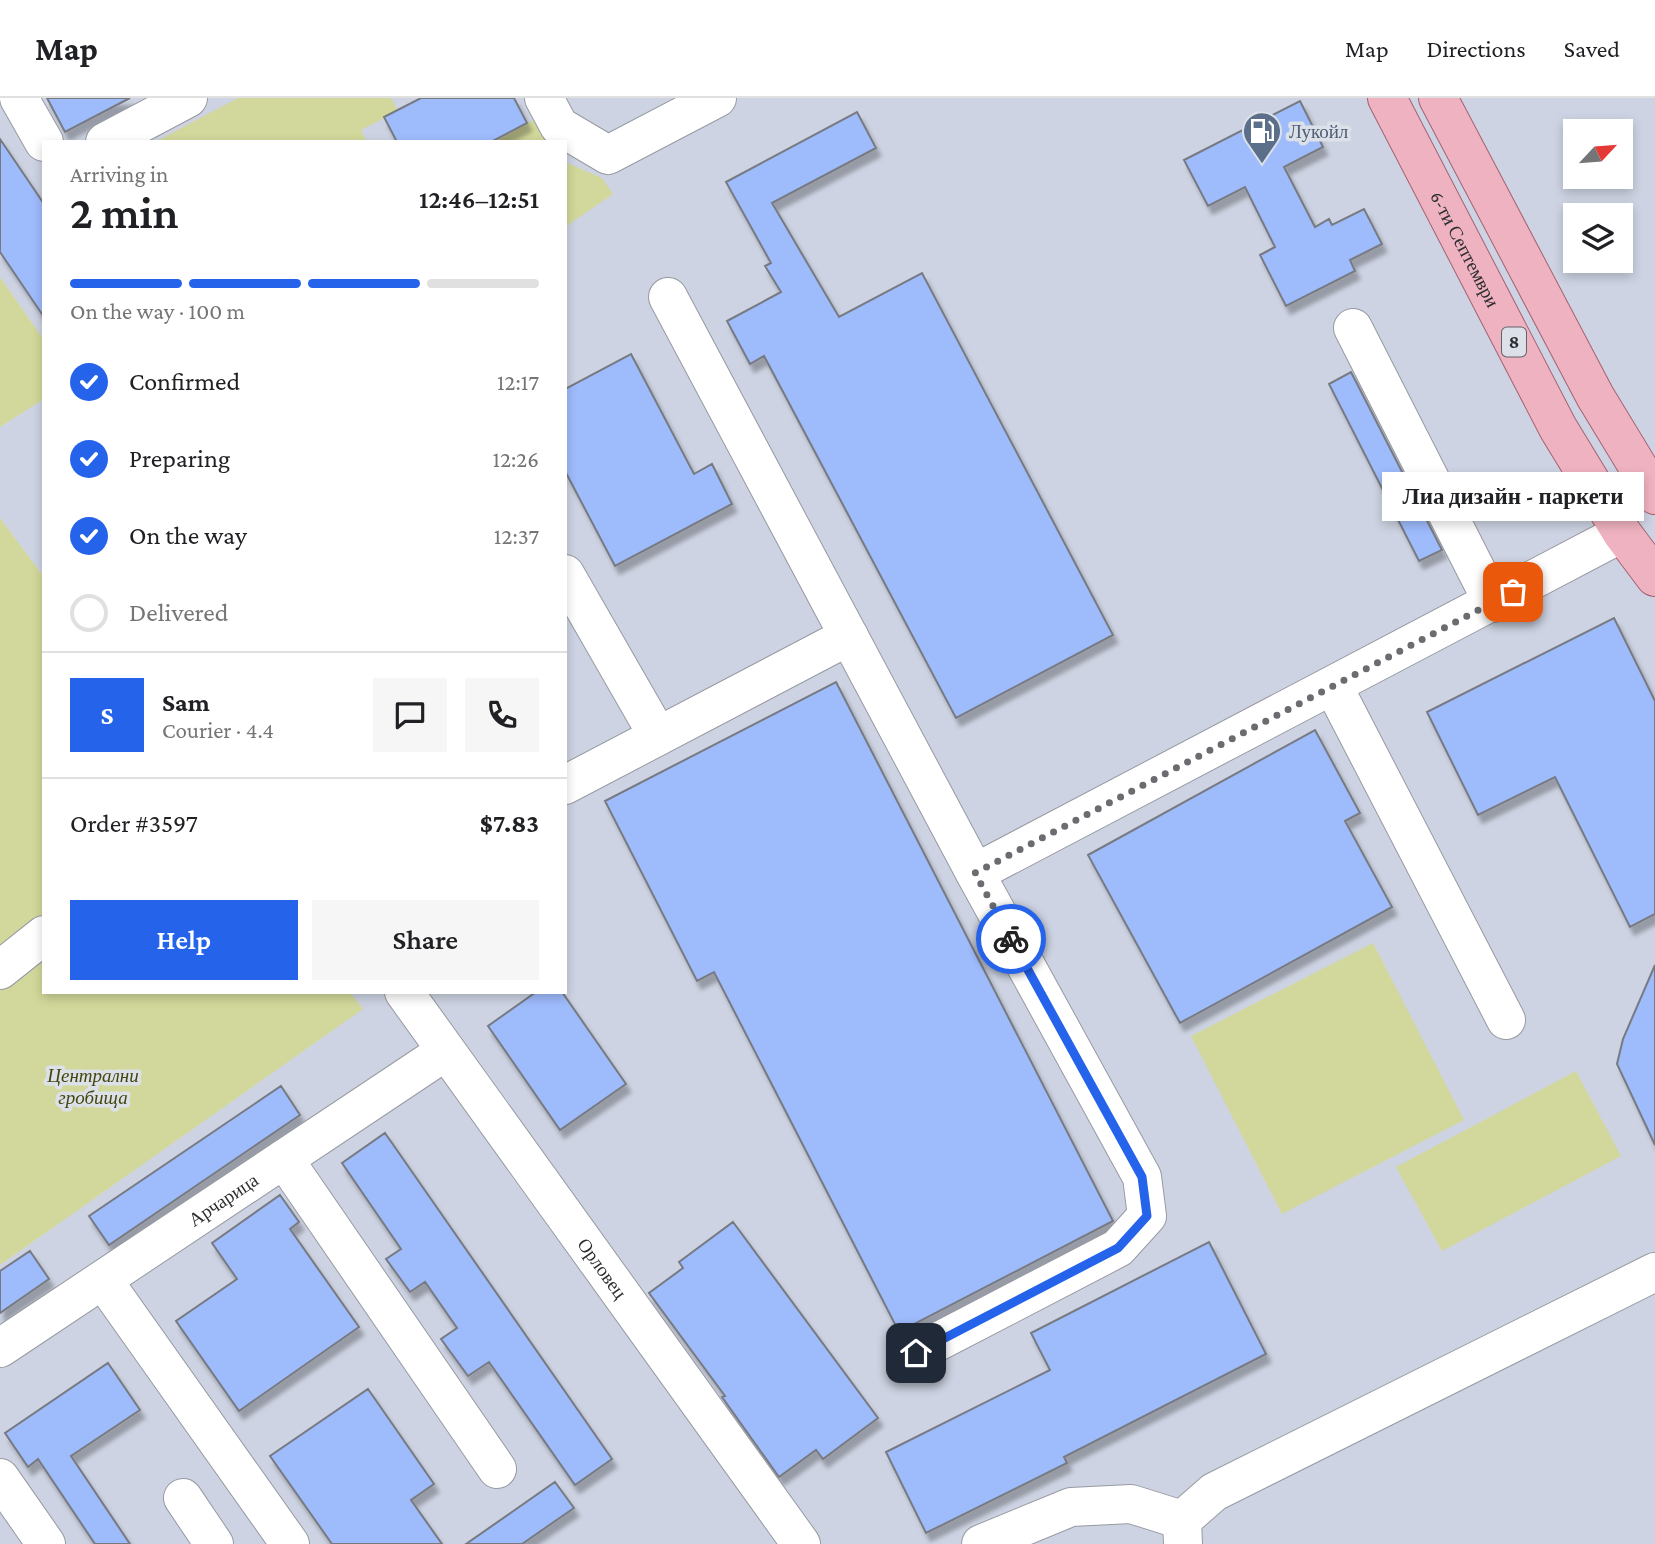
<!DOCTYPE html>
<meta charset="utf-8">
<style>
body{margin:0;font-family:"Crimson Pro",serif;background:#f6f6f6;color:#202124;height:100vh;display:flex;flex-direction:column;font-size:26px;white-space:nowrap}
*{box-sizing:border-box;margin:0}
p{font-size:23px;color:#757577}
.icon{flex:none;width:38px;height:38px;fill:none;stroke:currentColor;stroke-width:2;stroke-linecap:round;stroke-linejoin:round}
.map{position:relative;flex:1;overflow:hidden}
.sheet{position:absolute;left:42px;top:42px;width:525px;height:854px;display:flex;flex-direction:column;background:#fff;border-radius:0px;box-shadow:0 4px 10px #0003}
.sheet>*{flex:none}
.needle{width:46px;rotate:64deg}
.tools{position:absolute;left:1563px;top:21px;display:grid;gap:14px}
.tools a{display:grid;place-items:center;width:70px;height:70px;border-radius:0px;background:#fff;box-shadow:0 4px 10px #0003;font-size:35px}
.pin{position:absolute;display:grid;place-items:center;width:60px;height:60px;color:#fff;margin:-30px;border-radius:14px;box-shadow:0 4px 10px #0006}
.courier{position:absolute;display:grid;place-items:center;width:70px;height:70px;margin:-35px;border:5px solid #2563eb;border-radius:50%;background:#fff;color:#222;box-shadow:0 2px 9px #0007}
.bubble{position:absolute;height:49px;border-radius:0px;background:#fff;box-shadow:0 4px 10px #0003;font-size:23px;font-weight:600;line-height:49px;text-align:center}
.summary em{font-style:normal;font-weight:600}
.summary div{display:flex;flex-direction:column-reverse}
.summary{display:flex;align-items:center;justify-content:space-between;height:119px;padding:0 28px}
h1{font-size:46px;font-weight:600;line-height:52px}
.bar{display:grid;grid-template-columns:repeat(4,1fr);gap:10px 7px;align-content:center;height:84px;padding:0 28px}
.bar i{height:9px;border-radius:5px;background:#e0e0e0}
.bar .on{background:#2563eb}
.bar p{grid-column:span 4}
.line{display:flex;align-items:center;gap:18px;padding:0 28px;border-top:2px solid #e0e0e0}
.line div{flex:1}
.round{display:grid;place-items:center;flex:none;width:74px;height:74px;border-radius:0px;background:#f6f6f6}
ol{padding:0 28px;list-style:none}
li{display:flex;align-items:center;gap:21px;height:77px}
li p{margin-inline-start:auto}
li .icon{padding:7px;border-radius:50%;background:#2563eb;color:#fff;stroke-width:4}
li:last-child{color:#757577}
li i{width:38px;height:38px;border:4px solid #e0e0e0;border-radius:50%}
.button{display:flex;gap:14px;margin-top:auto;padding:14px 28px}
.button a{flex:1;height:80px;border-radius:0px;background:#2563eb;color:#fff;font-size:28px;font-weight:600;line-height:80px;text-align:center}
.button a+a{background:#f6f6f6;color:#202124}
header{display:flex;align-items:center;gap:42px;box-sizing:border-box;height:98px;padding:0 35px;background:#fff;border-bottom:2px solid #e0e0e0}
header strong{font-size:33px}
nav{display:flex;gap:38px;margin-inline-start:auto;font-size:24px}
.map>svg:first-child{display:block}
.built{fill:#cdd3e2;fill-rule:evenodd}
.green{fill:#d2d89b}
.building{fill:#9ebbfc;stroke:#777a81;stroke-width:2;filter:url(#shadow)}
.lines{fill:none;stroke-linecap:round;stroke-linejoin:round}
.minor-casing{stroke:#979aa2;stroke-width:40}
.major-casing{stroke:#a46272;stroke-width:40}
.minor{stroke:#fff;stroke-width:38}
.major{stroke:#efb2c0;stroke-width:38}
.done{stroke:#6a6c70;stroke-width:7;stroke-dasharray:0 12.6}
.route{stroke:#2563eb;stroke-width:9}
.labels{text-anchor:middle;stroke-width:7;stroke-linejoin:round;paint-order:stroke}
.shield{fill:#dce0e8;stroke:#616367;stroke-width:2}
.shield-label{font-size:18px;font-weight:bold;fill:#2c2d30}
.service-label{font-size:19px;fill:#4e5e75;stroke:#dce0e8;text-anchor:start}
.street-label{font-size:19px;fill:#2c2d30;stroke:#dce0e8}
.park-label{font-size:19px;font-style:italic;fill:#43460c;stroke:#dce0e8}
</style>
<header>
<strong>Map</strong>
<nav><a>Map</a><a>Directions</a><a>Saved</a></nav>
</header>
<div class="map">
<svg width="1655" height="1446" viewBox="0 0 1655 1446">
<defs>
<filter id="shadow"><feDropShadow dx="4.5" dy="8" stdDeviation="2" flood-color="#0004"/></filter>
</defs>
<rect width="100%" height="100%" fill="#dce0e8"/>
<!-- built -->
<path class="built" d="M0,0H1655V1446H0V1167L362,911L350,894H565V44H44V242L0,179ZM1575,33H1620V79H1575ZM1575,117H1620V163H1575Z
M44,301V479L0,420V329Z"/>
<!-- green -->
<path class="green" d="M238,0H391L398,13L361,32L367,44H155Z
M537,20L549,44H492Z
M565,64L602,80L613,96L565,129Z
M0,179L44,242V301L0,329Z
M0,420L44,479V894H350L363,911L0,1167Z
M1373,845L1464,1022L1282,1116L1191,938Z
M1576,973L1621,1058L1442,1153L1396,1069Z"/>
<!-- building -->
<path class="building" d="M47,0H130L65,34Z
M421,0H514L527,25L491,44H397L384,19Z
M1300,3L1323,49L1284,69L1315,129L1329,121L1332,127L1364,111L1382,146L1350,162L1355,173L1286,208L1260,157L1275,149L1245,89L1208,108L1184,62Z
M857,14L876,50L772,105L839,219L922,175L1113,537L956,620L764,258L750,266L727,223L781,194L765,168L771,165L726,84Z
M0,41L44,106V219L0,154Z
M631,256L694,376L712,366L732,406L615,468L565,373V291Z
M1351,274L1442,452L1419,463L1329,286Z
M1614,520L1655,603V816L1630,829L1555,679L1478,717L1427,614Z
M836,584L1113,1123L899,1234L714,874L697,883L605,703Z
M1315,632L1360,715L1345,723L1392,809L1180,925L1088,757Z
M1655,867V1047L1617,966L1623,941Z
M536,894H562L626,986L560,1032L488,928Z
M281,988L300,1017L109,1147L89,1118Z
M385,1035L612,1361L575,1387L489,1264L468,1278L441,1241L457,1230L425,1184L410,1194L386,1161L401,1151L342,1065Z
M280,1097L299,1124L290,1131L359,1229L239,1313L176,1223L237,1181L212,1145Z
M733,1124L878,1320L823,1361L816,1352L779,1379L722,1299L725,1298L649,1195L683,1170L679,1164Z
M1209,1144L1266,1256L1064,1359L1067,1365L926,1435L886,1354L1050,1272L1031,1235Z
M30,1153L49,1181L0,1215V1173Z
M108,1265L140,1312L71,1358L130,1446H95L38,1361L28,1369L5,1335Z
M368,1291L434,1386L411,1402L442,1446H332L270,1358Z
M555,1384L574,1410L522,1446H466Z"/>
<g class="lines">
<defs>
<g id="minor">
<path d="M19,0L44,44"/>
<path d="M544,0L559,28L608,57L717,0"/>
<path d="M105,44L188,0"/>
<path d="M668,199L975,775L1142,1079L1147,1118L1118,1150L916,1255"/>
<path d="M1353,230L1493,505"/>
<path d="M565,476L658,638"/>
<path d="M1333,588L1506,922"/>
<path d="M565,687L849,538"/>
<path d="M975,775L1622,435"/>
<path d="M0,872L44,837"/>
<path id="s1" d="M404,894L801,1446"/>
<path d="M284,1061L497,1371"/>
<path d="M103,1182L290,1446"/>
<path id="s2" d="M0,1250L446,953"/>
<path d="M0,1380L46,1446"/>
<path d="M183,1400L214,1446"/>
<path d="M981,1446L1071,1409L1131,1406L1182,1422"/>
<path d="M1183,1446L1182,1422L1214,1394L1655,1174"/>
</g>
<g id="major">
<path id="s3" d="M1387,0L1558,330L1622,435L1655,479"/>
<path d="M1438,0L1595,298L1655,397"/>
</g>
</defs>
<!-- minor casing -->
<use href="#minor" class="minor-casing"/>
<!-- major casing -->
<use href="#major" class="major-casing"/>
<!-- minor -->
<use href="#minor" class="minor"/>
<!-- major -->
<use href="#major" class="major"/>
</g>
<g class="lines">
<!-- done -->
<path class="done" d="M1011,841L975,775L1513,494"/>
<!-- route -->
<path class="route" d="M916,1255L1118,1150L1147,1118L1142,1079L1011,841"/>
</g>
<!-- icons -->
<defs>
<symbol id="fuel-pin" viewBox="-11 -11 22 30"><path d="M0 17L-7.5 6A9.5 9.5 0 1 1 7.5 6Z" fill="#5c6f8a" stroke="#dce0e8"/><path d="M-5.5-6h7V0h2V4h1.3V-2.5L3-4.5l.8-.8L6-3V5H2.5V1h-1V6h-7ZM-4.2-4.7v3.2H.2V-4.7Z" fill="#fff"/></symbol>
</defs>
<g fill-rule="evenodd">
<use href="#fuel-pin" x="1240" y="11" width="44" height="60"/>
</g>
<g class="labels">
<!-- shield labels -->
<rect class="shield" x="1502" y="229.5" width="24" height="29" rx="5"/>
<g class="shield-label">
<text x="1514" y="250">8</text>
</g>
<!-- service labels -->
<g class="service-label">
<text x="1289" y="40">Лукойл</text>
</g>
<!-- street labels -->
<g class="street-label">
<text dy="7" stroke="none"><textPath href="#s3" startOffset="170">6-ти Септември</textPath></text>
<text dy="7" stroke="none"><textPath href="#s2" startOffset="268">Арчарица</textPath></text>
<text dy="7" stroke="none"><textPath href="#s1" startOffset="340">Орловец</textPath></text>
</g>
<!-- park labels -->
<g class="park-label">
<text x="93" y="984">Централни<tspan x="93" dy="22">гробища</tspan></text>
</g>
</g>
</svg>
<div class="tools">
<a><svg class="needle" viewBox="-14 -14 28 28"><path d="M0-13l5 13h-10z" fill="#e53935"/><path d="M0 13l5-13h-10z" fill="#757577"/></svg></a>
<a><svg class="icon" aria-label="layers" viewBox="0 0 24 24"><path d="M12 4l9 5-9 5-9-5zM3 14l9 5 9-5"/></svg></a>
</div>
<div class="pin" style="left:1513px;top:494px;background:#ea580c"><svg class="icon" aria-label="bag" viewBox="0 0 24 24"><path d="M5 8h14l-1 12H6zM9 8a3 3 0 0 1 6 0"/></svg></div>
<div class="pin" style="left:916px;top:1255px;background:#1f2937"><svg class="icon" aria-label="home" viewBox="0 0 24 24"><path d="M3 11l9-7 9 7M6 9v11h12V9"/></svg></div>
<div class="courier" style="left:1011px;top:841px"><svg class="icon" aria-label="bike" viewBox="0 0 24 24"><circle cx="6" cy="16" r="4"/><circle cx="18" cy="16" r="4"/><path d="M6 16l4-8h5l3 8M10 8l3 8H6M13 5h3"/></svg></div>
<div class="bubble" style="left:1382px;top:374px;width:262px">Лиа дизайн - паркети</div>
<section class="sheet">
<div class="summary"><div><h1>2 min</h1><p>Arriving in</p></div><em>12:46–12:51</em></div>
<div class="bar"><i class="on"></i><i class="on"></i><i class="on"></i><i></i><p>On the way · 100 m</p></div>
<ol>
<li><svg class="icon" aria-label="check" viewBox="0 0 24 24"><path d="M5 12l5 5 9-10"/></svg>Confirmed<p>12:17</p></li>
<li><svg class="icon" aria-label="check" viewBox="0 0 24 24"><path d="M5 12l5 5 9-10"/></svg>Preparing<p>12:26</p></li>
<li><svg class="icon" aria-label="check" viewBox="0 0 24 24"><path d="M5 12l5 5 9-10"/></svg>On the way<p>12:37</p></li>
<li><i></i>Delivered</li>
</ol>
<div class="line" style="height:126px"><b class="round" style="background:#2563eb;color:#fff">S</b><div><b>Sam</b><p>Courier · 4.4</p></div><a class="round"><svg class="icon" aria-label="chat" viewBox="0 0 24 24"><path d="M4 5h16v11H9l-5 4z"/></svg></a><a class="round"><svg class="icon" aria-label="phone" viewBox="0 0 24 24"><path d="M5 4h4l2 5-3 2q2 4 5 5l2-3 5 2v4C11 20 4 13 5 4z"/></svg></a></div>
<div class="line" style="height:91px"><div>Order #3597</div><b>$7.83</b></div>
<div class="button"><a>Help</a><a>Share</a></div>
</section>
</div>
